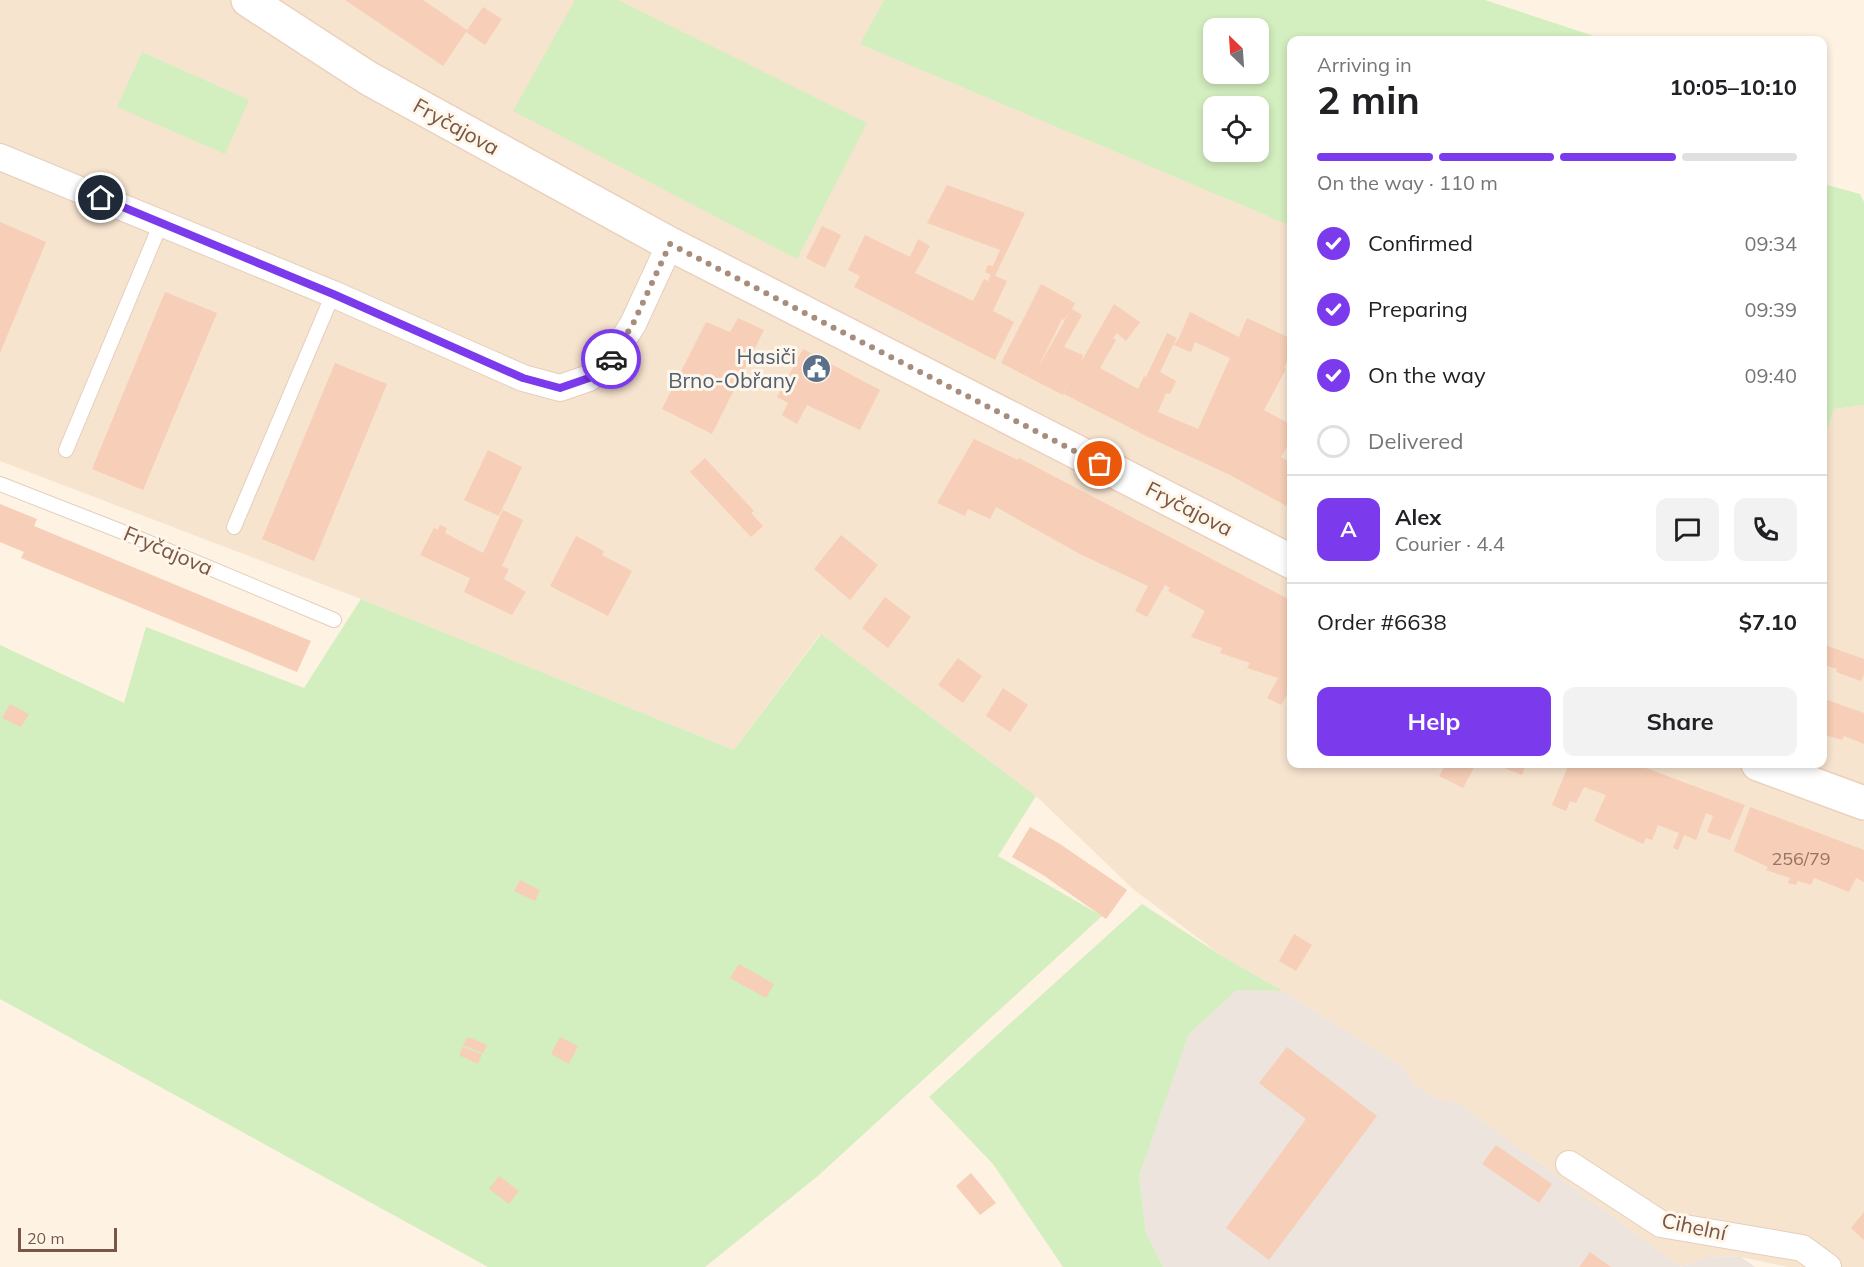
<!DOCTYPE html>
<meta charset="utf-8">
<style>
body{margin:0;font-family:Mulish,sans-serif;background:#f2f2f2;color:#202124;height:100vh;display:flex;flex-direction:column;font-size:22px;white-space:nowrap}
*{box-sizing:border-box;margin:0}
p{font-size:20px;color:#757577}
.icon{flex:none;width:33px;height:33px;fill:none;stroke:currentColor;stroke-width:2;stroke-linecap:round;stroke-linejoin:round}
.map{position:relative;flex:1;overflow:hidden}
.drawer{position:absolute;left:1287px;top:36px;width:540px;height:732px;display:flex;flex-direction:column;background:#fff;border-radius:12px;box-shadow:0 3px 9px #0003}
.drawer>*{flex:none}
.needle{width:39px;rotate:335deg}
.fabs{position:absolute;left:1203px;top:18px;display:grid;gap:12px}
.fabs a{display:grid;place-items:center;width:66px;height:66px;border-radius:12px;background:#fff;box-shadow:0 3px 9px #0003;font-size:30px}
.scale{position:absolute;left:18px;bottom:15px;width:99px;box-sizing:border-box;padding-left:6px;border:3px solid #795646;border-top:0;font-size:16px;line-height:21px;white-space:nowrap;color:#795646;-webkit-text-stroke:4px #fff6ea;paint-order:stroke}
.pin{position:absolute;display:grid;place-items:center;width:51px;height:51px;color:#fff;margin:-26px;border:3px solid #fff;border-radius:50%;box-shadow:0 2px 6px #0007}
.courier{position:absolute;display:grid;place-items:center;width:60px;height:60px;margin:-30px;border:4px solid #7c3aed;border-radius:50%;background:#fff;color:#222;box-shadow:0 2px 8px #0007}
.headline em{font-style:normal;font-weight:700}
.headline div{display:flex;flex-direction:column-reverse}
.headline{display:flex;align-items:center;justify-content:space-between;height:102px;padding:0 30px}
h1{font-size:39px;font-weight:700;line-height:45px}
.bar{display:grid;grid-template-columns:repeat(4,1fr);gap:9px 6px;align-content:center;height:72px;padding:0 30px}
.bar i{height:8px;border-radius:4px;background:#e0e0e0}
.bar .current{background:#7c3aed}
.bar p{grid-column:span 4}
.line{display:flex;align-items:center;gap:15px;padding:0 30px;border-top:2px solid #e0e0e0}
.line div{flex:1}
.round{display:grid;place-items:center;flex:none;width:63px;height:63px;border-radius:12px;background:#f2f2f2}
ol{padding:0 30px;list-style:none}
li{display:flex;align-items:center;gap:18px;height:66px}
li p{margin-inline-start:auto}
li .icon{padding:6px;border-radius:50%;background:#7c3aed;color:#fff;stroke-width:4}
li:last-child{color:#757577}
li i{width:33px;height:33px;border:3px solid #e0e0e0;border-radius:50%}
.action{display:flex;gap:12px;margin-top:auto;padding:12px 30px}
.action a{flex:1;height:69px;border-radius:12px;background:#7c3aed;color:#fff;font-size:24px;font-weight:700;line-height:69px;text-align:center}
.action a+a{background:#f2f2f2;color:#202124}
.map>svg:first-child{display:block}
.residential{fill:#f7e4cf}
.industrial{fill:#ede4dd}
.green{fill:#d3eebf;fill-rule:evenodd}
.building{fill:#f7ceb7;fill-rule:evenodd}
.lines{fill:none;stroke-linecap:round;stroke-linejoin:round}
.service-casing{stroke:#e4cebd;stroke-width:16}
.minor-casing{stroke:#e4cebd;stroke-width:28}
.secondary-casing{stroke:#ecd0bc;stroke-width:36}
.service{stroke:#fff;stroke-width:14}
.minor{stroke:#fff;stroke-width:26}
.secondary{stroke:#fff;stroke-width:33}
.done{stroke:#a88d7d;stroke-width:6;stroke-dasharray:0 10.8}
.route{stroke:#7c3aed;stroke-width:8}
.labels{text-anchor:middle;stroke-width:6;stroke-linejoin:round;paint-order:stroke}
.number-label{font-size:18px;fill:#987462}
.street-label{font-size:21px;fill:#795646;stroke:#fff6ea}
.service-label{font-size:21px;fill:#4e5e75;stroke:#fff6ea;text-anchor:end}
</style>
<div class="map">
<svg width="1864" height="1267" viewBox="0 0 1864 1267">
<rect width="100%" height="100%" fill="#fef2e2"/>
<!-- residential -->
<path class="residential" d="M0,0H884L861,44L1291,226L1292,764H1822L1823,442L1834,409L1864,405V1267H1788L1741,1257L1709,1256L1681,1267L1458,1103L1437,1099L1414,1085L1403,1067L1283,991L1222,956L1133,889L1036,796L820,634L734,750L361,599L0,461Z"/>
<!-- industrial -->
<path class="industrial" d="M1237,990L1283,991L1403,1067L1414,1085L1437,1099L1458,1103L1681,1267L1709,1256L1741,1257L1755,1267H1163L1146,1233L1139,1176L1189,1034Z"/>
<!-- green -->
<path class="green" d="M575,0H618L867,123L797,259L513,111Z
M884,0H1485L1606,40H1292L1291,226L860,44ZM1214,28H1258V74H1214ZM1214,106H1258V152H1214Z
M142,52L249,100L225,154L117,107Z
M1823,184L1860,194L1864,202V405L1834,409L1823,442Z
M361,599L734,750L821,634L1036,796L998,856L1102,916L819,1175L705,1267H488L0,999V645L124,703L146,627L304,688Z
M1142,904L1222,956L1283,991L1237,990L1189,1034L1139,1176L1146,1233L1163,1267H1063L993,1164L929,1097Z"/>
<!-- building -->
<path class="building" d="M345,0H423L467,30L483,7L502,19L485,45L466,32L443,66Z
M947,185L1025,213L995,276L1007,281L993,311L1014,322L995,360L854,287L860,276L848,270L865,235L910,257L918,239L930,246L915,273L973,301L984,279L988,281L991,275L985,272L988,265L993,266L1000,250L927,223Z
M0,222L46,242L0,353Z
M822,226L841,235L825,268L806,258Z
M1041,284L1075,303L1072,309L1082,315L1064,347L1083,355L1081,362L1114,304L1140,322L1126,341L1117,333L1113,338L1116,340L1100,368L1138,389L1144,376L1146,377L1167,333L1177,338L1173,345L1178,340L1190,312L1239,337L1247,318L1292,339V352L1284,368L1286,369L1264,410L1290,424L1292,438L1281,457L1292,463V509L1230,475L1148,437L1064,394L1076,370L1063,395L1001,363ZM1070,311L1037,370L1062,319L1064,320ZM1195,342L1230,358L1198,429L1158,412L1166,393L1170,394L1176,381L1160,372L1173,345L1191,352Z
M165,292L217,313L143,490L92,469Z
M738,318L764,330L712,434L662,409L706,322L730,332Z
M803,349L880,390L860,430L807,405L797,424L782,415L788,403L777,397Z
M335,363L387,384L314,561L262,539Z
M974,439L1018,460L1019,458L1292,601V686L1281,705L1267,698L1278,678L1247,668L1250,663L1220,653L1222,648L1191,637L1205,611L1168,591L1170,588L1165,585L1147,617L1135,611L1148,586L1080,554L996,507L990,519L968,509L965,516L937,503Z
M488,450L522,467L499,516L464,500Z
M705,458L754,511L751,513L763,526L751,537L690,472Z
M0,504L37,519L34,526L311,641L297,672L21,558L24,552L0,542Z
M503,510L523,520L502,566L509,569L504,579L526,592L512,615L464,592L470,578L420,555L434,528L438,530L440,525L447,528L445,533L483,553Z
M841,535L878,565L850,600L814,569Z
M576,536L604,551L602,555L632,571L608,616L550,586Z
M885,597L911,617L888,648L862,628Z
M1822,644L1864,659V675L1861,681L1836,672L1837,669L1822,664Z
M958,658L982,676L963,703L938,685Z
M1003,688L1028,705L1010,732L986,716Z
M1822,698L1864,713V744L1844,736L1842,740L1822,734Z
M10,704L29,714L21,727L2,718Z
M1446,764H1476L1463,788L1439,776Z
M1494,764H1526L1522,775Z
M1569,764H1635L1745,805L1730,840L1707,832L1713,816L1706,813L1696,840L1684,835L1678,850L1673,848L1679,833L1658,825L1652,840L1646,838L1643,844L1594,821L1606,795L1584,787L1576,803L1570,801L1566,811L1552,805Z
M1750,807L1864,850V882L1856,878L1849,892L1814,878L1811,885L1798,881L1796,885L1788,883L1790,878L1766,870L1768,867L1734,851Z
M1030,827L1060,844L1127,890L1106,919L1043,875L1012,857Z
M520,880L540,890L535,901L514,891Z
M1294,934L1312,945L1296,971L1279,961Z
M739,964L774,984L766,998L730,978Z
M468,1037L487,1045L483,1053L463,1045Z
M560,1037L578,1046L569,1064L551,1054Z
M463,1047L482,1054L478,1064L459,1055Z
M1287,1047L1377,1116L1269,1260L1226,1228L1306,1119L1259,1083Z
M1496,1145L1552,1184L1539,1203L1482,1164Z
M971,1173L996,1203L980,1215L956,1186Z
M499,1176L519,1191L509,1204L489,1189Z
M1864,1212V1240L1851,1228Z
M1590,1252L1611,1267H1579Z"/>
<g class="lines">
<defs>
<path id="service" d="M66,450L161,223
M0,484L128,534L334,620
M234,527L333,294"/>
<path id="minor" d="M0,157L333,294L523,378L560,388L589,378L612,357L633,324L670,244
M1569,1164L1661,1224L1802,1248L1828,1267"/>
<path id="secondary" d="M248,0L368,78L670,244L1292,562
M1758,764L1864,803"/>
</defs>
<!-- service casing -->
<use href="#service" class="service-casing"/>
<!-- minor casing -->
<use href="#minor" class="minor-casing"/>
<!-- secondary casing -->
<use href="#secondary" class="secondary-casing"/>
<!-- service -->
<use href="#service" class="service"/>
<!-- minor -->
<use href="#minor" class="minor"/>
<!-- secondary -->
<use href="#secondary" class="secondary"/>
</g>
<g class="lines">
<!-- done -->
<path class="done" d="M611,359L633,324L670,244L1100,464"/>
<!-- route -->
<path class="route" d="M101,198L333,294L523,378L560,388L589,378L611,359"/>
</g>
<!-- icons -->
<defs>
<symbol id="civic-disc" viewBox="-11 -11 22 22"><circle r="9.5" fill="#5c6f8a" stroke="#fff6ea"/><path d="M-.6-6.5H3V-4.5H.6V-3L4-1V1h2V6H-6V1h2V-1L-.6-3ZM-1.2 2.5V6h2.4V2.5Z" fill="#fff"/></symbol>
</defs>
<g fill-rule="evenodd">
<use href="#civic-disc" x="800" y="352" width="33" height="33"/>
</g>
<g class="labels">
<!-- number labels -->
<g class="number-label">
<text x="1801" y="865">256/79</text>
</g>
<!-- street labels -->
<g class="street-label">
<text transform="translate(456 127) rotate(29)" y="7">Fryčajova</text>
<text transform="translate(1189 509) rotate(27)" y="7">Fryčajova</text>
<text transform="translate(168 551) rotate(23)" y="7">Fryčajova</text>
<text transform="translate(1694 1227) rotate(12)" y="7">Cihelní</text>
</g>
<!-- service labels -->
<g class="service-label">
<text x="796" y="364">Hasiči<tspan x="796" dy="24">Brno-Obřany</tspan></text>
</g>
</g>
</svg>
<div class="fabs">
<a><svg class="needle" viewBox="-14 -14 28 28"><path d="M0-13l5 13h-10z" fill="#e53935"/><path d="M0 13l5-13h-10z" fill="#757577"/></svg></a>
<a><svg class="icon" aria-label="locate" viewBox="0 0 24 24"><circle cx="12" cy="12" r="6"/><path d="M12 2v4M12 18v4M2 12h4M18 12h4"/></svg></a>
</div>
<div class="scale">20 m</div>
<div class="pin" style="left:1100px;top:464px;background:#ea580c"><svg class="icon" aria-label="bag" viewBox="0 0 24 24"><path d="M5 8h14l-1 12H6zM9 8a3 3 0 0 1 6 0"/></svg></div>
<div class="pin" style="left:101px;top:198px;background:#1f2937"><svg class="icon" aria-label="home" viewBox="0 0 24 24"><path d="M3 11l9-7 9 7M6 9v11h12V9"/></svg></div>
<div class="courier" style="left:611px;top:359px"><svg class="icon" aria-label="car" viewBox="0 0 24 24"><path d="M5 17H2v-5l4-1 3-4h7l3 4 3 1v5h-3M9 17h6M6 11h13"/><circle cx="7" cy="17" r="2"/><circle cx="17" cy="17" r="2"/></svg></div>
<section class="drawer">
<div class="headline"><div><h1>2 min</h1><p>Arriving in</p></div><em>10:05–10:10</em></div>
<div class="bar"><i class="current"></i><i class="current"></i><i class="current"></i><i></i><p>On the way · 110 m</p></div>
<ol>
<li><svg class="icon" aria-label="check" viewBox="0 0 24 24"><path d="M5 12l5 5 9-10"/></svg>Confirmed<p>09:34</p></li>
<li><svg class="icon" aria-label="check" viewBox="0 0 24 24"><path d="M5 12l5 5 9-10"/></svg>Preparing<p>09:39</p></li>
<li><svg class="icon" aria-label="check" viewBox="0 0 24 24"><path d="M5 12l5 5 9-10"/></svg>On the way<p>09:40</p></li>
<li><i></i>Delivered</li>
</ol>
<div class="line" style="height:108px"><b class="round" style="background:#7c3aed;color:#fff">A</b><div><b>Alex</b><p>Courier · 4.4</p></div><a class="round"><svg class="icon" aria-label="chat" viewBox="0 0 24 24"><path d="M4 5h16v11H9l-5 4z"/></svg></a><a class="round"><svg class="icon" aria-label="phone" viewBox="0 0 24 24"><path d="M5 4h4l2 5-3 2q2 4 5 5l2-3 5 2v4C11 20 4 13 5 4z"/></svg></a></div>
<div class="line" style="height:78px"><div>Order #6638</div><b>$7.10</b></div>
<div class="action"><a>Help</a><a>Share</a></div>
</section>
</div>
